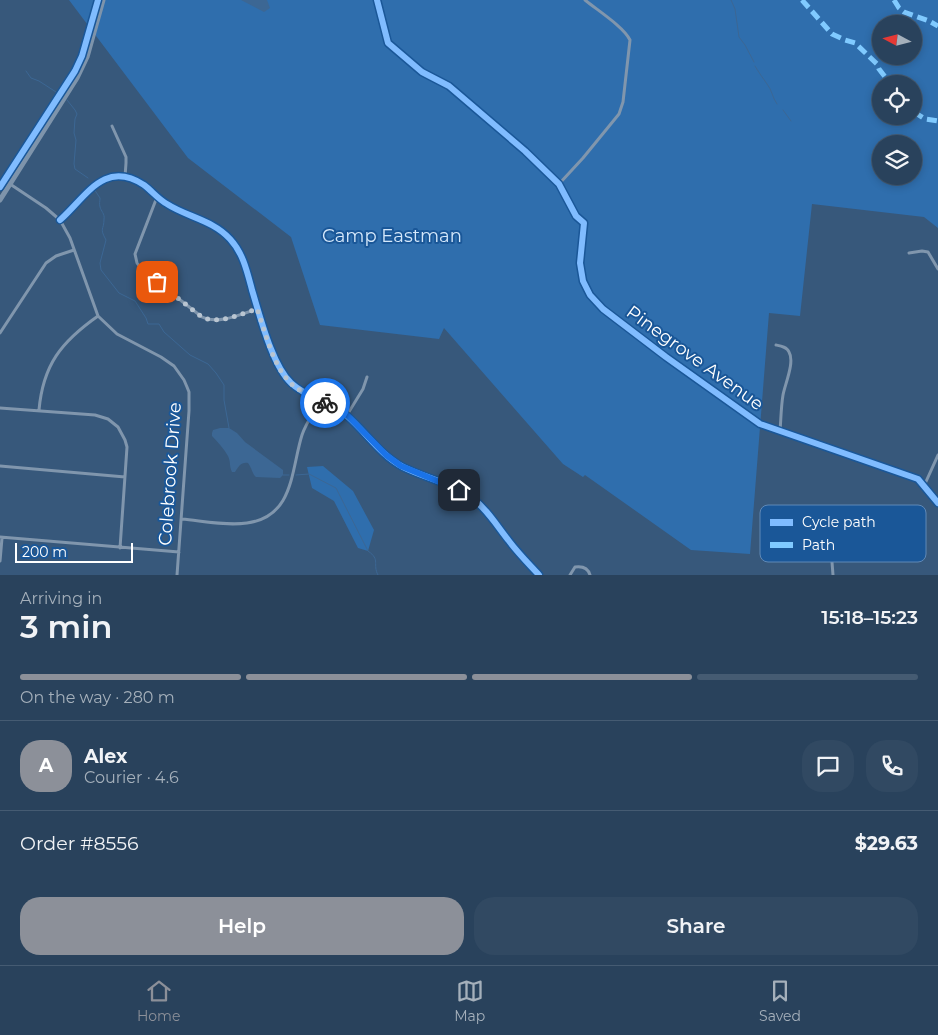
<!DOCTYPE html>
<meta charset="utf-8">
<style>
body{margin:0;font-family:Montserrat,sans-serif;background:#314962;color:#f1f3f6;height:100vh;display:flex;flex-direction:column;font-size:19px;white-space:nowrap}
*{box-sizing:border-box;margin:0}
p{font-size:16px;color:#a5b0bb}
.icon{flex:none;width:28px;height:28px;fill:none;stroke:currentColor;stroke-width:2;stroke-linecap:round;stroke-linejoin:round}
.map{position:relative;height:575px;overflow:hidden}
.drawer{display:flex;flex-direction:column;background:#29425c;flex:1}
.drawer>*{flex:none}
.needle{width:32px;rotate:277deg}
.buttons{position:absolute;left:872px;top:15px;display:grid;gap:10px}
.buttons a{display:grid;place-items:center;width:50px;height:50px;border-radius:50%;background:#29425c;box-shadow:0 2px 8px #0003,0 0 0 1px #455b72;font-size:25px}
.scale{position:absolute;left:15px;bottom:12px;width:118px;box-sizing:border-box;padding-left:5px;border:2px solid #fff;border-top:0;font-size:14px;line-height:18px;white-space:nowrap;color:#fff;-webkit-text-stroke:4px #1a5798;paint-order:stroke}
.pin{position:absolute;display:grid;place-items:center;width:42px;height:42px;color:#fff;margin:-21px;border-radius:10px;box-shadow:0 2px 8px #0006}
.courier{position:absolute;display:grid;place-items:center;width:50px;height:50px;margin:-25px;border:4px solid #1a73e8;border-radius:50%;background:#fff;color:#222;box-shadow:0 1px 6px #0007}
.summary em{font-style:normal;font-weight:600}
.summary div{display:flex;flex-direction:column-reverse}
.summary{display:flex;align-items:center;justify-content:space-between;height:85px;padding:0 20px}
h1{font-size:32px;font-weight:600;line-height:38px}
.bar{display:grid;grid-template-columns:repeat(4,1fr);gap:8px 5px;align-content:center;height:60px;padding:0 20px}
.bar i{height:6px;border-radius:4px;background:#455b72}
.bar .selected{background:#8c9099}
.bar p{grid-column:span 4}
.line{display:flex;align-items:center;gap:12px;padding:0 20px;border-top:1px solid #455b72}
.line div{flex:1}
.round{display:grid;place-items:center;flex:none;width:52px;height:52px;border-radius:20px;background:#314962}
.primary-button{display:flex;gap:10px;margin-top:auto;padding:10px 20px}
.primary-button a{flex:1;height:58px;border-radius:20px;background:#8c9099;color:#fff;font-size:20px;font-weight:600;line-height:58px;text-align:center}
.primary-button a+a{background:#314962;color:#f1f3f6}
.tab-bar{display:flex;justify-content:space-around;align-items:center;height:70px;border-top:1px solid #455b72;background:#29425c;font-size:14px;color:#a5b0bb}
.tab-bar a{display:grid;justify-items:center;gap:2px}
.tab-bar .selected{color:#8c9099}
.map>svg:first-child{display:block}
.green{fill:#2f6ead;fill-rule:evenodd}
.water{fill:#3c6794}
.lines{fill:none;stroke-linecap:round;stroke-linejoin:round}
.stream{stroke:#3c6794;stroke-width:1}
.minor{stroke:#8096ad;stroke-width:3}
.primary{stroke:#7e94ab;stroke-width:5}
.quiet{stroke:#80caff;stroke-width:5;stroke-dasharray:10 5;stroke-linecap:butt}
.cycleway-casing{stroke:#1a5798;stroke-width:9}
.cycleway{stroke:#80bcff;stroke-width:6}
.done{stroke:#b9c5d1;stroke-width:5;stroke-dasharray:0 9}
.route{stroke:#1a73e8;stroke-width:6}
.labels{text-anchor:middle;stroke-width:4;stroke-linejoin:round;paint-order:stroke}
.park-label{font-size:18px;fill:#d5e8fb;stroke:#1a5798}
.street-label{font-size:18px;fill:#fff;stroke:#1a5798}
.key{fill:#1a5798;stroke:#5f89b7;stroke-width:1}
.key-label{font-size:14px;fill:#fff}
</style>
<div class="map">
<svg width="938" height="575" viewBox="0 0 938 575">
<rect width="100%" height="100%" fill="#37587b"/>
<!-- green -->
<path class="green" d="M69,0H938V228L924,217L812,204L800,316L769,313L750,554L691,550L585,475L583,477L563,464L444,328L439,339L320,325L291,237L188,158ZM881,24H914V56H881ZM881,84H914V116H881ZM881,144H914V176H881Z
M323,466L353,491L374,530L368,551L358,548L334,501L312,488L307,467Z"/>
<!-- water -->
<path class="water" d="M241,0H267L270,8L264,12Z
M220,428H229L237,433L245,442L283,470V475L280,478L256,477C252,474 252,468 248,463C241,462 239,466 235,472H232C229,466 231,462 228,456C224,449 218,442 212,436V433L213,430Z"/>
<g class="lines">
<!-- stream -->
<path class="stream" d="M731,0L735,9L739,37L745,45L754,62
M755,66C759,73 763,78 767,84C772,90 772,97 777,104
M26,71L31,78L39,81L56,92
M67,100L75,110L77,114L75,119L74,133L76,140L74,164L75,169L88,178
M783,110L791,121
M94,189L100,198C100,201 99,204 100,207C101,211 105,214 104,219C104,231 99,227 106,240L100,263L101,270L119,293L135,301L146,318L148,324H159L164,332L190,355L208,364L216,373L224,385V400L229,428
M283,475H289
M296,475L309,474L336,488L368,551C381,560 372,564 378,575"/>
<!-- minor -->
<path class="minor" d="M377,0L388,43L422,72L449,86L525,151L559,184L576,216L584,223L580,263L583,281L590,295L603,309L666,357L760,424L918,479L938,503
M112,126L126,157V163L125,177
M10,184L46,208L60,220L70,238L98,316L117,334L161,357L174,366L184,380L187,387L189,392V411L177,575
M559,184L583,158L619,114L623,102L630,40C624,27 597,10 585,0
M157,197L135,254L137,263L142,270L202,317C218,325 241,314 257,309
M60,220C86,197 104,159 144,185C152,191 158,199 167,204C187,217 213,220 230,239C243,253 247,271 252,290C260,316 272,365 291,383C307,398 330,402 347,416C366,432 380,455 403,467C425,478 452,483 472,498C487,509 497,526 509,541C518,553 529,564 539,575
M909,253L922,251L928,252L938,269
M0,333L46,263L56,256L74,250
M776,345C781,346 787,347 789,352C795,362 785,384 783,395C781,407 781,419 780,431
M0,408L95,415L108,419L118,427L125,440L127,447L120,548
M39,410C43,365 61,342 98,316
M347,415L363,389L367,377
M0,466L125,477
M924,486L938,455
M182,519C203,521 226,526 247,523C294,517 291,470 302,435C306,423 314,412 320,401
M0,537L179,552
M831,549L833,575
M0,561L2,538
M570,575L575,567C582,566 588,568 590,575"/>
<!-- primary -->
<path class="primary" d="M0,200L77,78L87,57L103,0"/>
<!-- quiet -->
<path class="quiet" d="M802,0L832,34L845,40L855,43L877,64L879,69L886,78L888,84
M894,0L899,8L904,12L929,21L938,26
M914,112L925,119L938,121"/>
<defs>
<path id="cycleway" d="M377,0L388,43L422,72L449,86L525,151L559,184L576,216L584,223L580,263L583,281L590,295L603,309L666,357L760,424L918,479L938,503
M0,187L75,71L82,56L98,0
M60,220C86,197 104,159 144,185C152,191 158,199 167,204C187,217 213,220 230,239C243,253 247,271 252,290C260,316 272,365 291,383C307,398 330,402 347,416C366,432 380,455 403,467C425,478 452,483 472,498C487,509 497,526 509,541C518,553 529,564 539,575"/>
</defs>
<!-- cycleway casing -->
<use href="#cycleway" class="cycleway-casing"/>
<!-- cycleway -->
<use href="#cycleway" class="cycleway"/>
</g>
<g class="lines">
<!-- done -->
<path class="done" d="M157,282L202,317C218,325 241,314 257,309C266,333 273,369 294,386C303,393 315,398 325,403"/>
<!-- route -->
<path class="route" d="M325,403L347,415L386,455L401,466L459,490"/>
</g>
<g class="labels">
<!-- park labels -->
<g class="park-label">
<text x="392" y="242">Camp Eastman</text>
</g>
<!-- street labels -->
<g class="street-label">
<text transform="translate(695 358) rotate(36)" y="6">Pinegrove Avenue</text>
<text transform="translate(170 474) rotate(-86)" y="6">Colebrook Drive</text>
</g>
</g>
<!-- legend -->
<rect x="760" y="505" width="166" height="57" rx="8" class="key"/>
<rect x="770" y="519" width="23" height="7" fill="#80bcff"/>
<rect x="770" y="542" width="23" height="6" fill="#80caff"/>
<g class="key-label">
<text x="802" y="527">Cycle path</text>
<text x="802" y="550">Path</text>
</g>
</svg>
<div class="buttons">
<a><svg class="needle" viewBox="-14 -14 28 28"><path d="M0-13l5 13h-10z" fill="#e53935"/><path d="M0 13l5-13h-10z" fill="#a5b0bb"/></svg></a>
<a><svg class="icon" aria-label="locate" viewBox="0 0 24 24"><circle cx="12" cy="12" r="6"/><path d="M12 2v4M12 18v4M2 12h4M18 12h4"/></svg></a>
<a><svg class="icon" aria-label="layers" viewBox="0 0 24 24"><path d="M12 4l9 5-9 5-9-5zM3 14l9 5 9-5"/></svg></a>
</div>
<div class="scale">200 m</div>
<div class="pin" style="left:157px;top:282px;background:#ea580c"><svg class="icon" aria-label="bag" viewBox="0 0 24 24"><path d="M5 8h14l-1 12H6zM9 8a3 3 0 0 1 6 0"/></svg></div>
<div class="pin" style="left:459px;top:490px;background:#1f2937"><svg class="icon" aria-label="home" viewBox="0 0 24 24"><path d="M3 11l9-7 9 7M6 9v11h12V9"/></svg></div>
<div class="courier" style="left:325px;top:403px"><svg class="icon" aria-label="bike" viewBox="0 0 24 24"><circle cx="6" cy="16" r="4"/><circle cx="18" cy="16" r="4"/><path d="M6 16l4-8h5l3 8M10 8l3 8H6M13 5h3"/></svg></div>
</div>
<section class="drawer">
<div class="summary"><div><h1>3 min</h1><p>Arriving in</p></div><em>15:18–15:23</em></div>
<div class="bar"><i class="selected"></i><i class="selected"></i><i class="selected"></i><i></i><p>On the way · 280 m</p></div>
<div class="line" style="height:90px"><b class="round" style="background:#8c9099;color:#fff">A</b><div><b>Alex</b><p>Courier · 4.6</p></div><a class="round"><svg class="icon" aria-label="chat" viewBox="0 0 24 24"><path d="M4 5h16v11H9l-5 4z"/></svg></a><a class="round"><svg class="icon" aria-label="phone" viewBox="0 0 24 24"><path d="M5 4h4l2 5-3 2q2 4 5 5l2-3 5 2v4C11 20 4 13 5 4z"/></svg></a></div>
<div class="line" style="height:65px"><div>Order #8556</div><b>$29.63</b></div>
<div class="primary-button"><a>Help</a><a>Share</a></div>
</section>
<nav class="tab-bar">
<a class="selected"><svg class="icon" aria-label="home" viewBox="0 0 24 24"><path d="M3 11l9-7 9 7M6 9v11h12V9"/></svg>Home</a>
<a><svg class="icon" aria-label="map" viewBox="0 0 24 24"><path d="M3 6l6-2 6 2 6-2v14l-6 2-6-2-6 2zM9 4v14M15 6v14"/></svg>Map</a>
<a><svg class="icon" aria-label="saved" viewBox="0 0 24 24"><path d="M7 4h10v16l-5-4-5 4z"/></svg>Saved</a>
</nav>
